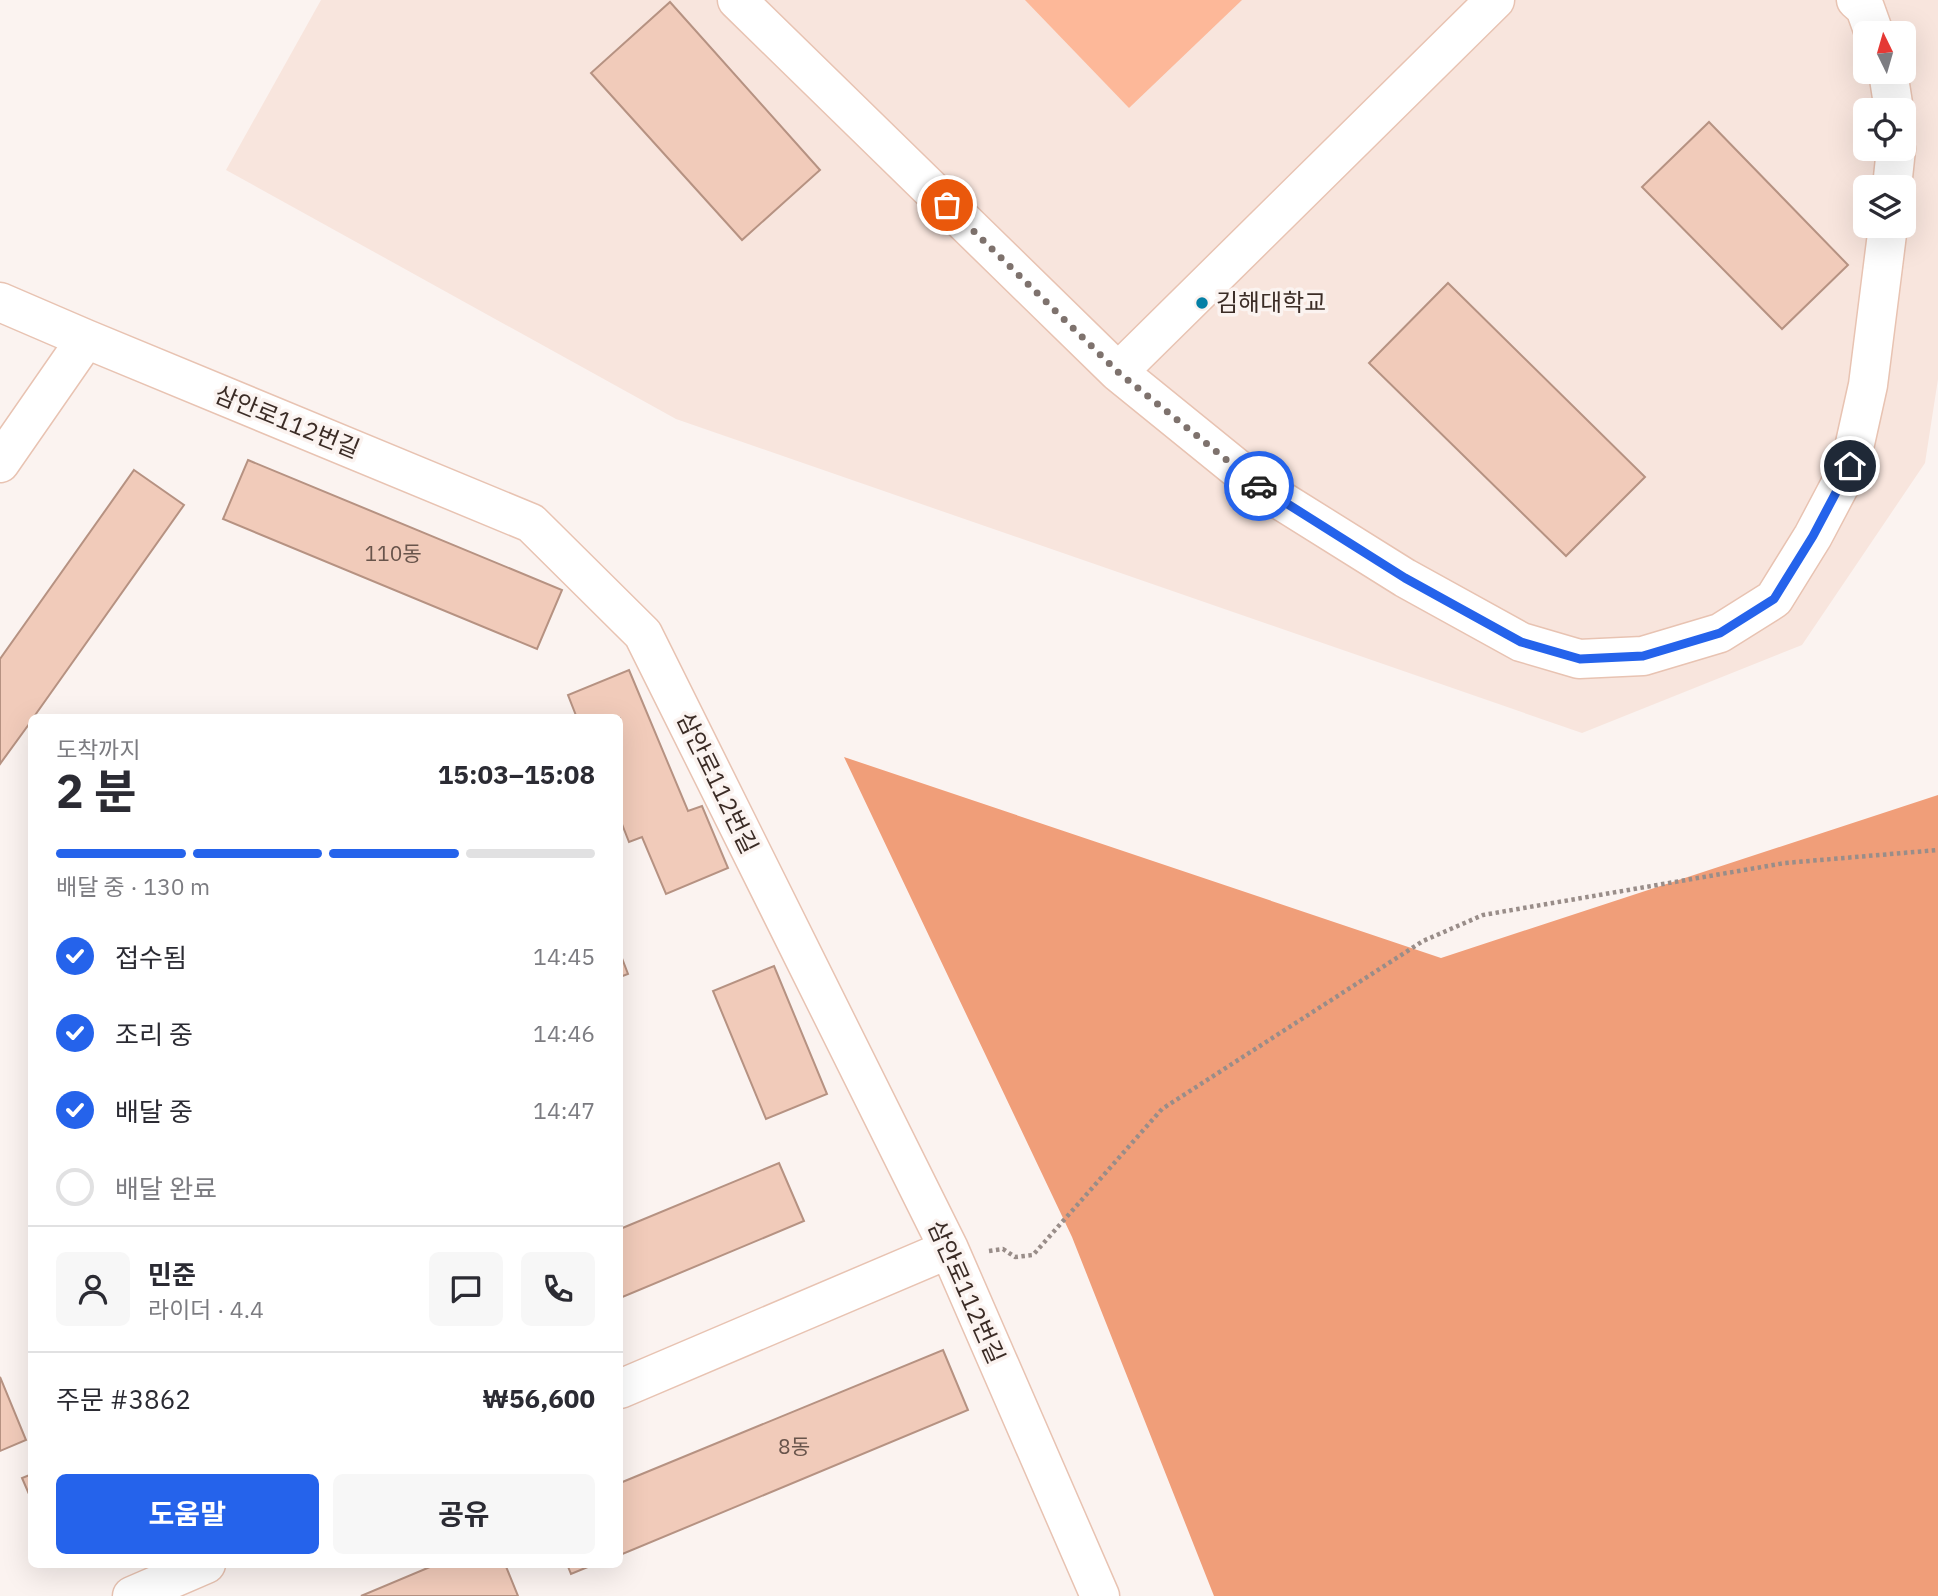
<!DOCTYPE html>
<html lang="ko">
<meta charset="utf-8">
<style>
body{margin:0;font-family:"IBM Plex Sans","Noto Sans KR",sans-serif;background:#f7f7f7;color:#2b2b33;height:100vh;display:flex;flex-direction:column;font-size:26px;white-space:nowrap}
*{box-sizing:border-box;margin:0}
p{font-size:23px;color:#7c7c81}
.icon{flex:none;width:38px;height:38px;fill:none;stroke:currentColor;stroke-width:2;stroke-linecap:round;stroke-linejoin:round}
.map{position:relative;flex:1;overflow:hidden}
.sheet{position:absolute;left:28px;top:714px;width:595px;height:854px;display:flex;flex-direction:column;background:#fff;border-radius:10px;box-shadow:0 7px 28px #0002}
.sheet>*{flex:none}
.needle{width:46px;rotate:355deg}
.fabs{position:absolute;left:1853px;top:21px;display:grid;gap:14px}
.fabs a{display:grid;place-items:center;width:63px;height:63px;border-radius:10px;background:#fff;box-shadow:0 7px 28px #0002;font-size:35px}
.pin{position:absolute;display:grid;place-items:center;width:60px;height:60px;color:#fff;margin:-30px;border:4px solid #fff;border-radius:50%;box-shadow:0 2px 7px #0007}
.courier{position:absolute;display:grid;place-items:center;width:70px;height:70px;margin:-35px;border:5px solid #2563eb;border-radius:50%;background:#fff;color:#222;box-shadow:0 2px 9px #0007}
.overview em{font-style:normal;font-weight:700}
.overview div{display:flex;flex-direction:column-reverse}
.overview{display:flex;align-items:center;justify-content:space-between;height:119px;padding:0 28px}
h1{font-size:46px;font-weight:700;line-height:52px}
.bar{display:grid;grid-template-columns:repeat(4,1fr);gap:10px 7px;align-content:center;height:84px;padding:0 28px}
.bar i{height:9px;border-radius:5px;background:#e1e1e2}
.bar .on{background:#2563eb}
.bar p{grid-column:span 4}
.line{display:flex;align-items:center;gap:18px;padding:0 28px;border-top:2px solid #e1e1e2}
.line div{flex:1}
.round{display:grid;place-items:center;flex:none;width:74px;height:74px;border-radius:10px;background:#f7f7f7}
ol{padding:0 28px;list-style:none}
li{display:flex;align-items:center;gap:21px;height:77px}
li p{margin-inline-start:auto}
li .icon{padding:7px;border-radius:50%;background:#2563eb;color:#fff;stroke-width:4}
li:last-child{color:#7c7c81}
li i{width:38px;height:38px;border:4px solid #e1e1e2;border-radius:50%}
.action{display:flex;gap:14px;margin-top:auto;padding:14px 28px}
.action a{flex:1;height:80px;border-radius:10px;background:#2563eb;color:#fff;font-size:28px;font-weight:700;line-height:80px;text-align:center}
.action a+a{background:#f7f7f7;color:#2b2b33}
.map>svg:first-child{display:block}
.built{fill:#f8e5dd;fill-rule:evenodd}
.green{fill:#fdb899}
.forest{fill:#f09e79}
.building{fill:#f1cbba;stroke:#b69282;stroke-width:2}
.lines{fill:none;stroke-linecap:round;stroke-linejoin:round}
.street-casing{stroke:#e8c3b2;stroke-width:41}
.path{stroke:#998d89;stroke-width:4.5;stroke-dasharray:3.5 3.5;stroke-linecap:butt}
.street{stroke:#fff;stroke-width:38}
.done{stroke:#7e726d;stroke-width:7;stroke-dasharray:0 12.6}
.route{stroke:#2563eb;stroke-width:9}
.poi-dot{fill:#047fa5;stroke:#fbf3f0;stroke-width:2.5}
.labels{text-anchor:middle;stroke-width:7;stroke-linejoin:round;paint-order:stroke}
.number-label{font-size:21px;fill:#68544b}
.poi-label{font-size:24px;fill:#3b2c26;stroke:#fbf3f0;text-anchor:start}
.street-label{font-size:24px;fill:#3b2c26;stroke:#fbf3f0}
</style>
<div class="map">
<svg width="1938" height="1596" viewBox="0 0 1938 1596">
<rect width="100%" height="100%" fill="#fbf3f0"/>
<!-- built -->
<path class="built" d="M321,0H1938V379L1925,463L1802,645L1582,733L676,419L226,170ZM1866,33H1904V72H1866ZM1866,110H1904V149H1866ZM1866,187H1904V226H1866Z"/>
<!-- green -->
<path class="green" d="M1025,0H1242L1129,108Z"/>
<!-- forest -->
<path class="forest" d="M844,757L1441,958L1938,795V1596H1214L1072,1237Z"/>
<!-- building -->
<path class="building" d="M670,2L820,170L742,240L591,73Z
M1709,122L1848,265L1782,329L1642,187Z
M1448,283L1645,477L1566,556L1369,363Z
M248,460L562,590L537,649L223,519Z
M134,470L184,505L33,718H32V720L0,764V659Z
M629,670L688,811L702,806L728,868L666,894L642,837L629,842L620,819V718H577L568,695Z
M620,953L628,974L620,977Z
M774,966L827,1094L766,1119L713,991Z
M779,1163L804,1221L620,1298V1229Z
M943,1350L968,1410L620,1555V1483Z
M0,1377L26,1440L0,1451Z
M32,1474V1501L22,1478Z
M437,1564H505L518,1596H361Z
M567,1564H595L571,1574Z"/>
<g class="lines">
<defs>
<path id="street" d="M737,0L1118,372L1495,0
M1856,0L1865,8L1874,33
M1888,72L1894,110
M1892,187L1896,149
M0,302L86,339L531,523L643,634L949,1249L1100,1596
M1118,372L1261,488L1405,578L1521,642L1579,659L1643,656L1720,633L1774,599L1813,536L1850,466L1868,385L1888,226
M0,463L86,339
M620,1389L949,1249
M132,1596L206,1564"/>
</defs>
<!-- street casing -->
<use href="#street" class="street-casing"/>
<!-- path -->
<path class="path" d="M989,1251L1003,1249L1015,1257L1033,1255L1162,1109L1423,941L1483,915L1785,863L1938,850"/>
<!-- street -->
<use href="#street" class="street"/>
</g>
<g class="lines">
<!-- done -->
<path class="done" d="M947,205L1118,372L1259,486"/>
<!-- route -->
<path class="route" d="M1259,486L1405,578L1521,642L1580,659L1643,656L1720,633L1774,599L1813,536L1850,466"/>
</g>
<!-- markers -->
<circle class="poi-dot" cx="1202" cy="303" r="7"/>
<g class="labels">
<!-- number labels -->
<g class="number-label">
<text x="393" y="561">110동</text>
<text x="794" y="1454">8동</text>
</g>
<!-- poi labels -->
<g class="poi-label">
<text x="1216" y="311">김해대학교</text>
</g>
<!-- street labels -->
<g class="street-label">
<text transform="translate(287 422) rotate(22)" y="8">삼안로112번길</text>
<text transform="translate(717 783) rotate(64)" y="8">삼안로112번길</text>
<text transform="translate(966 1292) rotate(66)" y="8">삼안로112번길</text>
</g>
</g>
</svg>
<div class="fabs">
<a><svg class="needle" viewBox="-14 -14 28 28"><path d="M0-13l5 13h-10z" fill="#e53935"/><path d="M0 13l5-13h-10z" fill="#7c7c81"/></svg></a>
<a><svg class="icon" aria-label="locate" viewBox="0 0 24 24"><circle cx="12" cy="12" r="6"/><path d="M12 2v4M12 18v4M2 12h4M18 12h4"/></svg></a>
<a><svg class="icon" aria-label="layers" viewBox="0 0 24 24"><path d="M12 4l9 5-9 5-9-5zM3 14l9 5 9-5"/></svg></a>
</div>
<div class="pin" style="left:947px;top:205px;background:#ea580c"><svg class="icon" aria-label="bag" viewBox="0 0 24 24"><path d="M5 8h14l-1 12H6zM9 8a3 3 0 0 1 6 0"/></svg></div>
<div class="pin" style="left:1850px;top:466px;background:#1f2937"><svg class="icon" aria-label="home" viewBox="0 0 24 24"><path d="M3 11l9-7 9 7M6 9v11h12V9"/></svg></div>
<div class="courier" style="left:1259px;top:486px"><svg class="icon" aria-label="car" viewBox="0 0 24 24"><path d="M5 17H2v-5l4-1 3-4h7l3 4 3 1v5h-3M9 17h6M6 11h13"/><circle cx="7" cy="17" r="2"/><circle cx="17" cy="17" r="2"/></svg></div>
<section class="sheet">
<div class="overview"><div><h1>2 분</h1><p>도착까지</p></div><em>15:03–15:08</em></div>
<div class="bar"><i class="on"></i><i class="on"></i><i class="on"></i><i></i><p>배달 중 · 130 m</p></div>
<ol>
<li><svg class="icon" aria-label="check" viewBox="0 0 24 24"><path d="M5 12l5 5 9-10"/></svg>접수됨<p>14:45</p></li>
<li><svg class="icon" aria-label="check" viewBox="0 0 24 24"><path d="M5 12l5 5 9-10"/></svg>조리 중<p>14:46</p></li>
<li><svg class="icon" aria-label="check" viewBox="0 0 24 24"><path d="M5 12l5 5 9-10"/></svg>배달 중<p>14:47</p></li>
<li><i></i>배달 완료</li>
</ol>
<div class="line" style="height:126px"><a class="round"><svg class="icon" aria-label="person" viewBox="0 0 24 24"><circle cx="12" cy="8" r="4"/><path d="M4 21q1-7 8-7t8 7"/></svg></a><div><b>민준</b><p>라이더 · 4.4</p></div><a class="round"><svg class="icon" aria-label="chat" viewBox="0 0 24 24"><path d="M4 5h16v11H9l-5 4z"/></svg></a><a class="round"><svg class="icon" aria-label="phone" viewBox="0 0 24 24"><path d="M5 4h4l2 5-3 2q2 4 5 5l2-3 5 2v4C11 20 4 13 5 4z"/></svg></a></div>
<div class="line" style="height:91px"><div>주문 #3862</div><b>₩56,600</b></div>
<div class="action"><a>도움말</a><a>공유</a></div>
</section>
</div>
